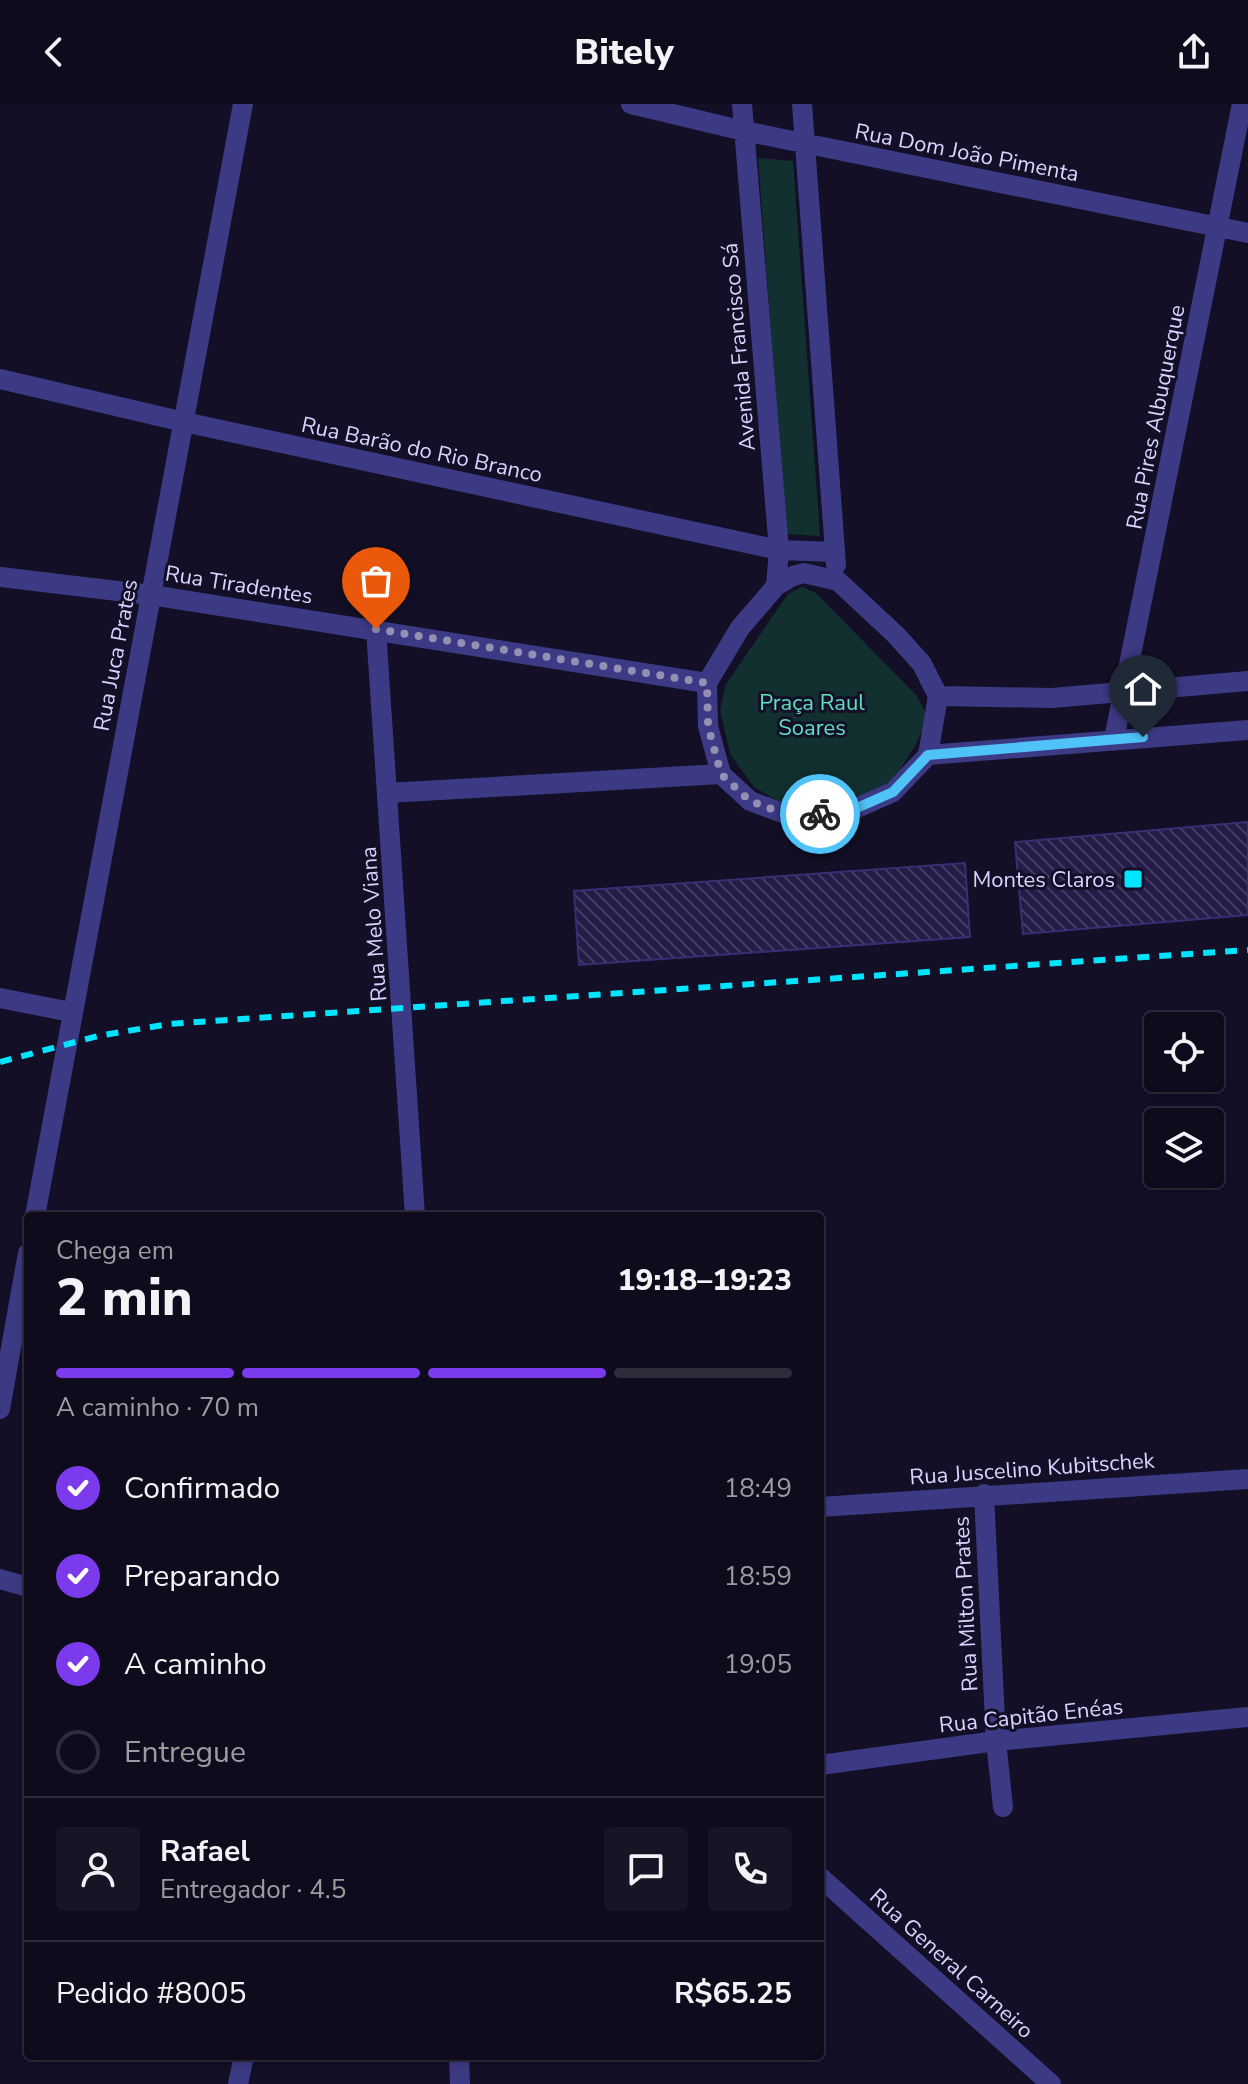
<!DOCTYPE html>
<html lang="pt">
<meta charset="utf-8">
<style>
body{margin:0;font-family:"Nunito Sans",sans-serif;background:#171425;color:#f1f3f6;height:100vh;display:flex;flex-direction:column;font-size:30px;white-space:nowrap}
*{box-sizing:border-box;margin:0}
p{font-size:26px;color:#9b9ba3}
.icon{flex:none;width:44px;height:44px;fill:none;stroke:currentColor;stroke-width:2;stroke-linecap:round;stroke-linejoin:round}
.map{position:relative;flex:1;overflow:hidden}
.sheet{position:absolute;left:24px;top:1108px;width:800px;height:848px;display:flex;flex-direction:column;background:#0e0b1c;border-radius:8px;box-shadow:0 4px 12px #0003,0 0 0 2px #2e2b3b}
.sheet>*{flex:none}
.buttons{position:absolute;left:1144px;top:908px;display:grid;gap:16px}
.buttons a{display:grid;place-items:center;width:80px;height:80px;border-radius:8px;background:#0e0b1c;box-shadow:0 4px 12px #0003,0 0 0 2px #2e2b3b;font-size:40px}
.pin{position:absolute;display:grid;place-items:center;width:68px;height:68px;color:#fff;margin:-82px -34px;border-radius:50% 50% 50% 0;rotate:-45deg;box-shadow:0 0 8px #0007}
.pin .icon{rotate:45deg}
.courier{position:absolute;display:grid;place-items:center;width:80px;height:80px;margin:-40px;border:6px solid #4fc3f7;border-radius:50%;background:#fff;color:#222;box-shadow:0 2px 10px #0007}
.headline em{font-style:normal;font-weight:800}
.headline div{display:flex;flex-direction:column-reverse}
.headline{display:flex;align-items:center;justify-content:space-between;height:136px;padding:0 32px}
h1{font-size:52px;font-weight:800;line-height:60px}
.bar{display:grid;grid-template-columns:repeat(4,1fr);gap:12px 8px;align-content:center;height:96px;padding:0 32px}
.bar i{height:10px;border-radius:6px;background:#2e2b3b}
.bar .current{background:#7c3aed}
.bar p{grid-column:span 4}
.line{display:flex;align-items:center;gap:20px;padding:0 32px;border-top:2px solid #2e2b3b}
.line div{flex:1}
.round{display:grid;place-items:center;flex:none;width:84px;height:84px;border-radius:8px;background:#171425}
ol{padding:0 32px;list-style:none}
li{display:flex;align-items:center;gap:24px;height:88px}
li p{margin-inline-start:auto}
li .icon{padding:8px;border-radius:50%;background:#7c3aed;color:#fff;stroke-width:4}
li:last-child{color:#9b9ba3}
li i{width:44px;height:44px;border:4px solid #2e2b3b;border-radius:50%}
header{display:flex;justify-content:space-between;align-items:center;height:104px;padding:0 32px;background:#0e0b1c;font-size:36px;font-weight:800}
.map>svg:first-child{display:block}
.park{fill:#12302f}
.building{fill:url(#building-back-hatch);stroke:#3b2d73;stroke-width:2}
.lines{fill:none;stroke-linecap:round;stroke-linejoin:round}
.minor{stroke:#3d3a85;stroke-width:20}
.rail{stroke:#00e5ff;stroke-width:6;stroke-dasharray:12 10;stroke-linecap:butt}
.done{stroke:#948fb3;stroke-width:8;stroke-dasharray:0 14.4}
.route{stroke:#4fc3f7;stroke-width:10}
.poi-dot{fill:#00e5ff;stroke:#130f26;stroke-width:3}
.labels{text-anchor:middle;stroke-width:6;stroke-linejoin:round;paint-order:stroke}
.street-label{font-size:22px;fill:#d9d4ff;stroke:#130f26}
.park-label{font-size:22px;fill:#5fe0c0;stroke:#130f26}
.poi-label{font-size:22px;fill:#d9d4ff;stroke:#130f26;text-anchor:end}
</style>
<header><svg class="icon" aria-label="back" viewBox="0 0 24 24"><path d="M15 5l-7 7 7 7"/></svg>Bitely<svg class="icon" aria-label="share" viewBox="0 0 24 24"><path d="M12 15V3M7 8l5-5 5 5M5 13v7h14v-7"/></svg></header>
<div class="map">
<svg width="1248" height="1980" viewBox="0 0 1248 1980">
<defs>
<pattern id="building-back-hatch" width="6" height="6" patternUnits="userSpaceOnUse" patternTransform="scale(2)"><rect width="6" height="6" fill="#241b47"/><path d="M-1 5l2 2M0 0l6 6M5-1l2 2" fill="none" stroke="#433b63"/></pattern>
</defs>
<rect width="100%" height="100%" fill="#130f26"/>
<!-- park -->
<path class="park" d="M758,54L793,57L820,432L786,430Z
M802,483L816,489L917,592L928,613L915,642L892,678L862,693L826,699L785,701L754,683L730,650L720,606L726,580L788,490Z"/>
<!-- building -->
<path class="building" d="M1248,718V811L1023,830L1015,738Z
M965,759L970,833L579,861L574,787Z"/>
<g class="lines">
<!-- minor -->
<path class="minor" d="M631,0L744,27L1248,129
M742,0L779,446L776,482
M802,0L836,461
M0,275L184,318L779,446L835,448
M804,469L838,477L896,531L922,560L938,592L928,651L893,688L859,703L827,710H785L750,697L721,670L708,622L707,579L740,524L776,482L793,472Z
M0,473L151,491L707,579
M376,525L415,1112
M938,592L1052,594L1248,577
M1114,635L1242,0
M928,651L1248,626
M387,689L721,670
M0,894L71,908
M35,1112L243,0
M0,1305L28,1149
M984,1390L996,1637L1003,1703
M820,1403L1248,1375
M0,1475L28,1483
M820,1661L996,1637L1248,1613
M820,1773L1051,1980
M459,1952L460,1980
M238,1980L244,1952"/>
<!-- rail -->
<path class="rail" d="M0,958L98,932L169,920L1248,846"/>
</g>
<g class="lines">
<!-- done -->
<path class="done" d="M376,525L707,579L708,622L721,670L750,697L785,710H820"/>
<!-- route -->
<path class="route" d="M820,710L859,703L893,688L928,651L1143,633"/>
</g>
<!-- markers -->
<rect class="poi-dot" x="1123" y="765" width="20" height="20" rx="4"/>
<g class="labels">
<!-- street labels -->
<g class="street-label">
<text transform="translate(967 48) rotate(11)" y="8">Rua Dom João Pimenta</text>
<text transform="translate(738 243) rotate(-95)" y="8">Avenida Francisco Sá</text>
<text transform="translate(1155 313) rotate(-79)" y="8">Rua Pires Albuquerque</text>
<text transform="translate(422 345) rotate(12)" y="8">Rua Barão do Rio Branco</text>
<text transform="translate(239 480) rotate(9)" y="8">Rua Tiradentes</text>
<text transform="translate(115 551) rotate(-79)" y="8">Rua Juca Prates</text>
<text transform="translate(373 820) rotate(-94)" y="8">Rua Melo Viana</text>
<text transform="translate(1032 1364) rotate(-4)" y="8">Rua Juscelino Kubitschek</text>
<text transform="translate(965 1500) rotate(-93)" y="8">Rua Milton Prates</text>
<text transform="translate(1031 1611) rotate(-6)" y="8">Rua Capitão Enéas</text>
<text transform="translate(952 1859) rotate(42)" y="8">Rua General Carneiro</text>
</g>
<!-- park labels -->
<g class="park-label">
<text x="812" y="606">Praça Raul<tspan x="812" dy="25">Soares</tspan></text>
</g>
<!-- poi labels -->
<g class="poi-label">
<text x="1115" y="783">Montes Claros</text>
</g>
</g>
</svg>
<div class="buttons">
<a><svg class="icon" aria-label="locate" viewBox="0 0 24 24"><circle cx="12" cy="12" r="6"/><path d="M12 2v4M12 18v4M2 12h4M18 12h4"/></svg></a>
<a><svg class="icon" aria-label="layers" viewBox="0 0 24 24"><path d="M12 4l9 5-9 5-9-5zM3 14l9 5 9-5"/></svg></a>
</div>
<div class="pin" style="left:376px;top:525px;background:#ea580c"><svg class="icon" aria-label="bag" viewBox="0 0 24 24"><path d="M5 8h14l-1 12H6zM9 8a3 3 0 0 1 6 0"/></svg></div>
<div class="pin" style="left:1143px;top:633px;background:#1f2937"><svg class="icon" aria-label="home" viewBox="0 0 24 24"><path d="M3 11l9-7 9 7M6 9v11h12V9"/></svg></div>
<div class="courier" style="left:820px;top:710px"><svg class="icon" aria-label="bike" viewBox="0 0 24 24"><circle cx="6" cy="16" r="4"/><circle cx="18" cy="16" r="4"/><path d="M6 16l4-8h5l3 8M10 8l3 8H6M13 5h3"/></svg></div>
<section class="sheet">
<div class="headline"><div><h1>2 min</h1><p>Chega em</p></div><em>19:18–19:23</em></div>
<div class="bar"><i class="current"></i><i class="current"></i><i class="current"></i><i></i><p>A caminho · 70 m</p></div>
<ol>
<li><svg class="icon" aria-label="check" viewBox="0 0 24 24"><path d="M5 12l5 5 9-10"/></svg>Confirmado<p>18:49</p></li>
<li><svg class="icon" aria-label="check" viewBox="0 0 24 24"><path d="M5 12l5 5 9-10"/></svg>Preparando<p>18:59</p></li>
<li><svg class="icon" aria-label="check" viewBox="0 0 24 24"><path d="M5 12l5 5 9-10"/></svg>A caminho<p>19:05</p></li>
<li><i></i>Entregue</li>
</ol>
<div class="line" style="height:144px"><a class="round"><svg class="icon" aria-label="person" viewBox="0 0 24 24"><circle cx="12" cy="8" r="4"/><path d="M4 21q1-7 8-7t8 7"/></svg></a><div><b>Rafael</b><p>Entregador · 4.5</p></div><a class="round"><svg class="icon" aria-label="chat" viewBox="0 0 24 24"><path d="M4 5h16v11H9l-5 4z"/></svg></a><a class="round"><svg class="icon" aria-label="phone" viewBox="0 0 24 24"><path d="M5 4h4l2 5-3 2q2 4 5 5l2-3 5 2v4C11 20 4 13 5 4z"/></svg></a></div>
<div class="line" style="height:104px"><div>Pedido #8005</div><b>R$65.25</b></div>
</section>
</div>
